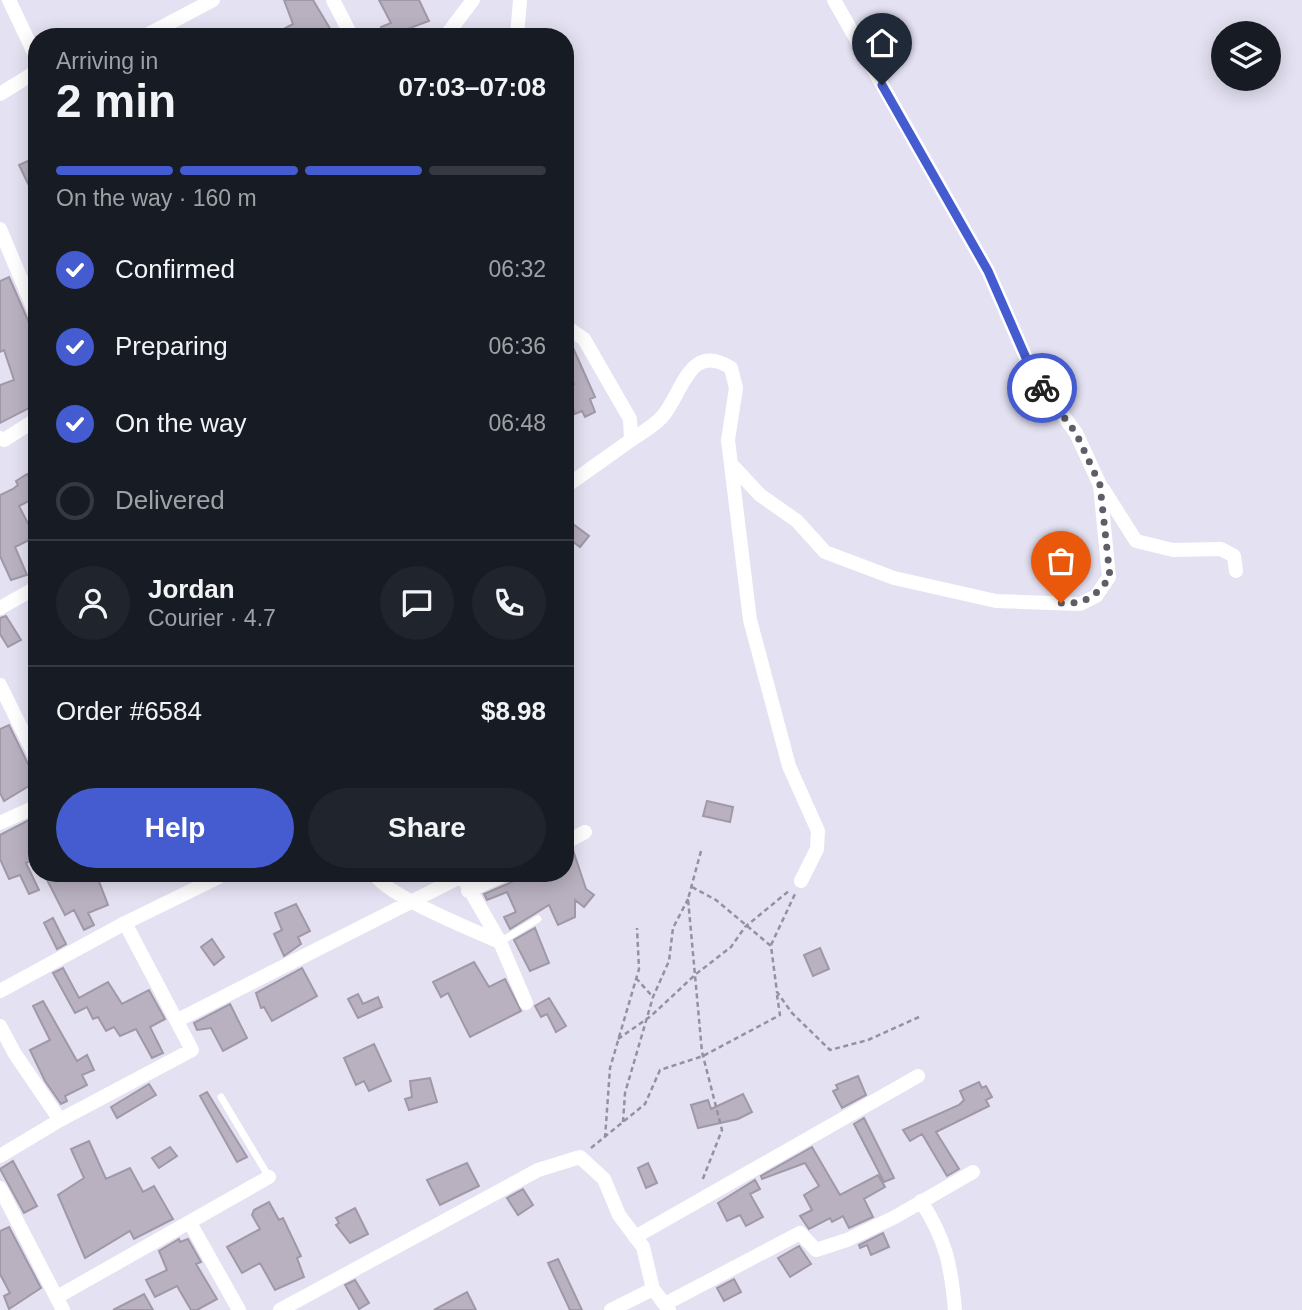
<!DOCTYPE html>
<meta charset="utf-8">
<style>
body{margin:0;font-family:Helvetica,sans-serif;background:#20242c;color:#f1f3f6;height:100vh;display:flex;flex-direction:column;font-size:26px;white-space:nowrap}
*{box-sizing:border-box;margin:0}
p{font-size:23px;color:#9ea1a6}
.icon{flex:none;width:38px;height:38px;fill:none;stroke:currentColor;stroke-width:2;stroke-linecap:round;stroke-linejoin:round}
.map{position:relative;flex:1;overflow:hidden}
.details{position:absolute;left:28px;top:28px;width:546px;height:854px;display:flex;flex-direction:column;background:#171b24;border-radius:28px;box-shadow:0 4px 18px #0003}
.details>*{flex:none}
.controls{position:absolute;left:1211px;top:21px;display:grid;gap:14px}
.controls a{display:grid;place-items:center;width:70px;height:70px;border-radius:50%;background:#171b24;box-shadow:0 4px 18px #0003;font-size:35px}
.pin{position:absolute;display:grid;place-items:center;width:60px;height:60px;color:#fff;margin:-72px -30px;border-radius:50% 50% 50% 0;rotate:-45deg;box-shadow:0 0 7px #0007}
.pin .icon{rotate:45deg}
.courier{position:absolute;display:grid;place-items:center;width:70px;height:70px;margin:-35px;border:5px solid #455cd0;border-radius:50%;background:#fff;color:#222;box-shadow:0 2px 9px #0007}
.summary em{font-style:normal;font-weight:700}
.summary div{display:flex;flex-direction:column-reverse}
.summary{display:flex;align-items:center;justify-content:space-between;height:119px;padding:0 28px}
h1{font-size:46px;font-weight:700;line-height:52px}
.bar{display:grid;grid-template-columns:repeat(4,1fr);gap:10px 7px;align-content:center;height:84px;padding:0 28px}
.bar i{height:9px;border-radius:5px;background:#363941}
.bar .on{background:#455cd0}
.bar p{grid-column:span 4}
.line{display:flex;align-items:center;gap:18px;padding:0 28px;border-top:2px solid #363941}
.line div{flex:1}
.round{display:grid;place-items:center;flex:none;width:74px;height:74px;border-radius:37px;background:#20242c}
ol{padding:0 28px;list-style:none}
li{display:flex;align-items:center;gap:21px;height:77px}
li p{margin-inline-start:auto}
li .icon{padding:7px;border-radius:50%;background:#455cd0;color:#fff;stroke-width:4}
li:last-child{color:#9ea1a6}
li i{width:38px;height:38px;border:4px solid #363941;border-radius:50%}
.button{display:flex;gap:14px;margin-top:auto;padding:14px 28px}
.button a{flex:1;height:80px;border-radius:42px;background:#455cd0;color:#fff;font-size:28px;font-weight:700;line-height:80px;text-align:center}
.button a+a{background:#20242c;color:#f1f3f6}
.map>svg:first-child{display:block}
.building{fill:#b9b1c0;stroke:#a098a7;stroke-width:2}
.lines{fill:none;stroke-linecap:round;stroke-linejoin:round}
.path{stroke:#94929f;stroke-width:2.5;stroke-dasharray:5 3.5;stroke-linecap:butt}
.service{stroke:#fff;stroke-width:7}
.minor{stroke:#fff;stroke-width:14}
.done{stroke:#5f5d67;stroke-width:7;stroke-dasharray:0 12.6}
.route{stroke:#455cd0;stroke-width:9}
</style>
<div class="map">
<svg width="1302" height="1310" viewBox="0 0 1302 1310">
<rect width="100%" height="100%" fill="#e4e1f2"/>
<!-- building -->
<path class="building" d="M284,0H313L335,37H269L293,24Z
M379,0H419L429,21L386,37L381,27L391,23Z
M30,160L37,175V202L19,165Z
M9,277L37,341V404L0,423V385L14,380L4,350L0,352V281Z
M570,341L595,397L590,399L595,412L585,417L582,411L575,414L572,406L565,409V388L574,384L565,366V343Z
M27,474L31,480L37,477V497L19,506L35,537L15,547L27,575L11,580L0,556V495L13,489L18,485L16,481Z
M565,518L589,536L580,547L572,541L565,551Z
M6,616L21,640L8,647L0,634V618Z
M9,725L28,764L36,770L37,781L4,801L0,793V729Z
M707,801L733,807L730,822L703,816Z
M29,820L37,836V858L26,863L39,890L29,894L20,875L9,879L0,859V835Z
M573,850L586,889L594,895L584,907L575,900V917L558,925L549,905L510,929L504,917L516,912L507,892L487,900L484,894L512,882L522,873H565V853Z
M55,873H91L94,881L98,879L108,905L88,913L94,925L84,930L74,910L65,915L46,878Z
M296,904L310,931L298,937L301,944L284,956L274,934L282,930L275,913Z
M53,918L66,944L57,949L44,923Z
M535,928L549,963L530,971L514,940Z
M212,939L224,957L214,965L201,947Z
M820,948L829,969L813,976L804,955Z
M474,962L489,987L505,979L521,1011L470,1037L448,993L441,997L433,982Z
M63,968L79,998L108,982L122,1004L149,990L165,1019L150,1027L163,1053L152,1058L136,1029L120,1036L114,1027L106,1031L98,1017L93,1019L87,1007L75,1013L53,973Z
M302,968L317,996L272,1021L264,1007L261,1008L256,993Z
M358,994L363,1004L378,997L382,1007L358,1018L348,999Z
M549,998L566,1026L556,1032L547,1014L541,1017L535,1006Z
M43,1001L77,1061L87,1055L94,1070L82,1075L87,1085L65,1096L67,1101L61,1104L45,1081L30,1050L50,1040L33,1006Z
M230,1004L247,1038L223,1051L211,1028L197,1030L194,1023Z
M374,1044L391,1081L369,1091L364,1081L356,1085L344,1058Z
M858,1076L866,1095L842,1108L833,1091L838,1089L836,1085Z
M430,1078L437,1102L409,1110L405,1099L412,1097L410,1081Z
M979,1082L982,1088L986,1086L992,1097L986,1100L989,1106L936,1132L959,1169L947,1176L922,1134L910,1141L903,1130L959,1105L964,1100L960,1091Z
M149,1084L156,1095L117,1118L111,1107Z
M207,1092L247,1157L237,1162L200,1096Z
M743,1094L752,1112L738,1119L698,1128L691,1105L708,1100L711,1109Z
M864,1118L894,1178L884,1182L854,1124Z
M89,1141L106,1179L130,1168L143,1192L154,1186L173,1219L134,1239L130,1231L85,1258L58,1195L84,1178L71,1149Z
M170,1147L177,1156L159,1168L152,1158Z
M812,1147L840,1195L878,1175L885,1187L864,1199L873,1217L849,1228L843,1216L832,1222L830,1218L809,1229L800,1216L812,1210L804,1195L819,1186L805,1163L762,1179L761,1176Z
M13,1161L37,1206L24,1213L0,1169Z
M467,1163L479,1186L440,1205L427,1180Z
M648,1163L657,1183L646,1188L638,1168Z
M755,1180L760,1189L750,1194L763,1217L746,1226L740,1215L727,1221L718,1203Z
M523,1189L533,1205L518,1215L507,1198Z
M269,1202L279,1220L283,1218L301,1256L297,1258L304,1277L275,1290L260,1263L242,1273L227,1247L260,1229L252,1215L254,1210Z
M355,1208L368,1234L350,1243L336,1225L339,1223L336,1218Z
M9,1227L41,1288L9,1309L4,1296L10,1293L0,1274V1231Z
M883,1233L889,1247L871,1255L867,1245L860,1248L859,1245Z
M179,1239L180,1242L188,1239L201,1262L196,1264L217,1299L197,1310H191L177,1286L155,1297L146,1280L167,1270L159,1251Z
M799,1246L811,1264L790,1277L778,1258Z
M558,1259L582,1310H570L548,1263Z
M734,1279L741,1292L724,1301L717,1288Z
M355,1280L369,1303L359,1309L345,1285Z
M467,1292L476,1310H434Z
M144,1294L153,1310H113Z"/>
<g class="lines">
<!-- path -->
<path class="path" d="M701,851L688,899L702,1052L722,1130L702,1181
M692,887L716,900L771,946L777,992L792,1013L830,1050L868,1040L919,1017
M771,945L795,894
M636,978L652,996
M618,1039L651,1016L696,974L731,947L745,927L790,890
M623,1122L625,1093L653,997L669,961L673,928L688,899
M605,1138L610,1068L639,969L637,928
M591,1148L645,1104L660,1070L703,1056L780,1015L777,995"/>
<!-- service -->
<path class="service" d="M500,942L538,919
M221,1097L269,1177"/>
<!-- minor -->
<path class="minor" d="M9,0L37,59
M333,0L352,37
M143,37L213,0
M445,37L473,0
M517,37L520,0
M0,94L37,71
M0,229L37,317
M565,333L571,330L584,339L630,419L631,440L565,487
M0,438L4,440L37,419
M631,440C641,433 654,426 662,417C683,393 689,341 731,368L736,388L728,440L750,620L789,766L818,831L817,849L801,881
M733,466L760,495L797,521L825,552L894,578L996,601L1080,604L1096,596L1109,577L1100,485L1076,433L1034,376L988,271L834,0
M1103,489L1136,541L1173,550L1221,549L1234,556L1236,571
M0,608L37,587
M0,685L37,760
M565,740L566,741
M0,823L37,806
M565,843L585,832
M374,873C381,893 477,932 500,942
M462,876L500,942L526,1003
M468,891L508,873
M0,991L125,923L219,877L220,873
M178,1020L462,876L460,873
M0,1026L15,1054L60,1120
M0,1156L60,1120L192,1050L125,923
M0,1188L63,1310
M921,1201C946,1240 951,1265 955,1310
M190,1223L239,1310
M635,1237L918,1076
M57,1297L269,1177
M665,1304L800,1233L816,1250L847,1240L895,1217L973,1172
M280,1310L538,1170L580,1157L604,1179L619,1215L643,1247L653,1289L669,1310
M611,1310L653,1289"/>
</g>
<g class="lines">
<!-- done -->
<path class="done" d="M1042,388L1076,433L1100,485L1110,577C1095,597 1086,604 1061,603"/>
<!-- route -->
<path class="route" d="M882,85L988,271L1034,376L1042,388"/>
</g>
</svg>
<div class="controls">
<a><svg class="icon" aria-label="layers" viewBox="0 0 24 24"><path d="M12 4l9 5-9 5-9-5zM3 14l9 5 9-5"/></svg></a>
</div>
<div class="pin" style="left:1061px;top:603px;background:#ea580c"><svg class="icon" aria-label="bag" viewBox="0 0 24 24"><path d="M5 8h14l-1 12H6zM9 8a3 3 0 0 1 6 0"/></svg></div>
<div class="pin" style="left:882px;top:85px;background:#1f2937"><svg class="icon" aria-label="home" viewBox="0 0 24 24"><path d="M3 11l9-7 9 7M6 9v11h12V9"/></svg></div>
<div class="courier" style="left:1042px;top:388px"><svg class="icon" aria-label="bike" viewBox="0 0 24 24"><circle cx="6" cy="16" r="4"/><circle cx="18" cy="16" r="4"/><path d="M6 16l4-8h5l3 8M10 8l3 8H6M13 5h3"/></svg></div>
<section class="details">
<div class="summary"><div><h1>2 min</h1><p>Arriving in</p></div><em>07:03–07:08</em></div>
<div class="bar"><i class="on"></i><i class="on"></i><i class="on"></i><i></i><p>On the way · 160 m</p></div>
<ol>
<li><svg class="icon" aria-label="check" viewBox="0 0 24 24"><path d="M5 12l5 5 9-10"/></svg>Confirmed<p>06:32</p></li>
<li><svg class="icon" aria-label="check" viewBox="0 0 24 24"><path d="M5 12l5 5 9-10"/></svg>Preparing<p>06:36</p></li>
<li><svg class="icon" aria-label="check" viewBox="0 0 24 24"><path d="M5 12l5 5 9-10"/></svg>On the way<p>06:48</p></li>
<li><i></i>Delivered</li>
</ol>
<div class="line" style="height:126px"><a class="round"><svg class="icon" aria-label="person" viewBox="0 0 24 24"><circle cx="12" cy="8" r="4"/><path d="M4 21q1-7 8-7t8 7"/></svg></a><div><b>Jordan</b><p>Courier · 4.7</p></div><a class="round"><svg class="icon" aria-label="chat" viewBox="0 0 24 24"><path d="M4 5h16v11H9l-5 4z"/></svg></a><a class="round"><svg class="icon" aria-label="phone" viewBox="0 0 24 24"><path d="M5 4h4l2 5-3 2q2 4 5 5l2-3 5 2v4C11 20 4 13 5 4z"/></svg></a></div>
<div class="line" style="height:91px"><div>Order #6584</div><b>$8.98</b></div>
<div class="button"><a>Help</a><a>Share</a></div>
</section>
</div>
